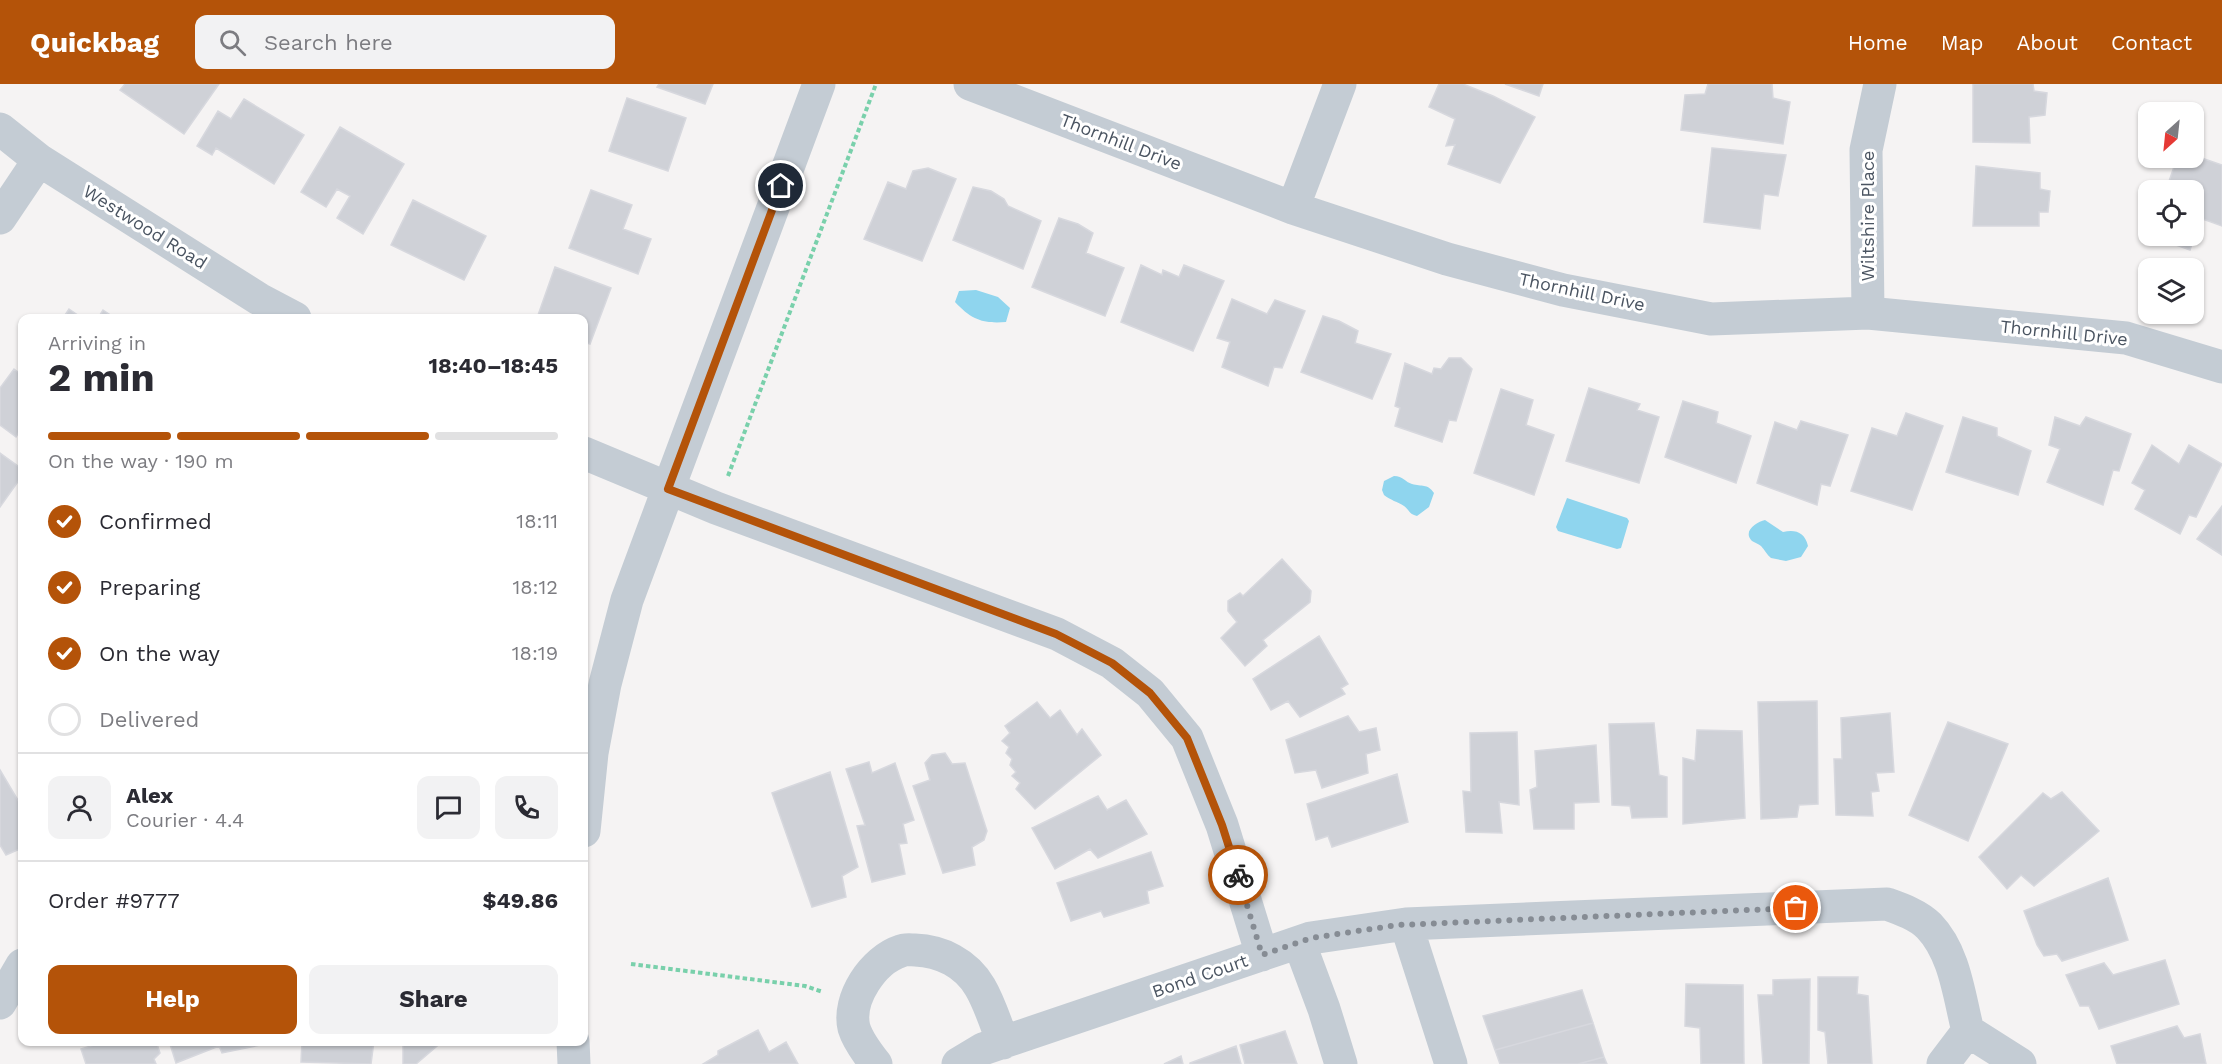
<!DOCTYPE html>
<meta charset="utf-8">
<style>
body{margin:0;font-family:"Work Sans",sans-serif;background:#f2f2f3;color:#2b2b33;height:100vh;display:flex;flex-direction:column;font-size:22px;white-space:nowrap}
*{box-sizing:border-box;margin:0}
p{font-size:20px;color:#7c7c81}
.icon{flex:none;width:33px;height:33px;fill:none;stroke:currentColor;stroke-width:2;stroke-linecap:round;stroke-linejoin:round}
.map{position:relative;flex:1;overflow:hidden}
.panel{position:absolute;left:18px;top:230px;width:570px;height:732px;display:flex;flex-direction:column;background:#fff;border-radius:12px;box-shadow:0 2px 4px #0004}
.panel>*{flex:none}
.needle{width:39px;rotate:207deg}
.controls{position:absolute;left:2138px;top:18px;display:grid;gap:12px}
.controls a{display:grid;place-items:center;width:66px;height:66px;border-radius:12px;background:#fff;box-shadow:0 2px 4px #0004;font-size:30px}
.pin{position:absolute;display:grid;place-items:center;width:51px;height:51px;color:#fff;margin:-26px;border:3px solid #fff;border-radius:50%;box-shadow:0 2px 6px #0007}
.courier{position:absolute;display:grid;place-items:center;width:60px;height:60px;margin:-30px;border:4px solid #b45309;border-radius:50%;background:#fff;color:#222;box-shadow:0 2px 8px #0007}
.head em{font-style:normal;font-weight:700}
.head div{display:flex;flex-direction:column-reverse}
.head{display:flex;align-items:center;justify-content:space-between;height:102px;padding:0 30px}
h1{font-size:39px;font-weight:700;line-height:45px}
.bar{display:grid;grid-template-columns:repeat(4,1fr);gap:9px 6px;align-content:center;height:72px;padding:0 30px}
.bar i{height:8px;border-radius:4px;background:#e1e1e2}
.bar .selected{background:#b45309}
.bar p{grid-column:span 4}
.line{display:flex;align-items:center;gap:15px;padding:0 30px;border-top:2px solid #e1e1e2}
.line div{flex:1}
.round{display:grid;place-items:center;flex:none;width:63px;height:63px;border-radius:12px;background:#f2f2f3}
ol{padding:0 30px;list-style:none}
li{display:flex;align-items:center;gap:18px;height:66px}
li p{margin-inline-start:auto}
li .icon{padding:6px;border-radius:50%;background:#b45309;color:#fff;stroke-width:4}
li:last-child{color:#7c7c81}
li i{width:33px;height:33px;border:3px solid #e1e1e2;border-radius:50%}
.cta{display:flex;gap:12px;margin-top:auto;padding:12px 30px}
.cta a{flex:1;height:69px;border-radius:12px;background:#b45309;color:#fff;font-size:24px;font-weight:700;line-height:69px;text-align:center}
.cta a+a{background:#f2f2f3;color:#2b2b33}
header{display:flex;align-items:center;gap:36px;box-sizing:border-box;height:84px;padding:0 30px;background:#b45309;color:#fff}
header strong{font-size:28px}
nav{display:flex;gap:33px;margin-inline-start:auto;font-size:21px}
.search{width:420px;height:54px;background:#f2f2f3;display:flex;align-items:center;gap:15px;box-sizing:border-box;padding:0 21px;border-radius:12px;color:#7c7c81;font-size:22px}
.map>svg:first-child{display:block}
.water{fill:#8fd5ee}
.building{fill:#cfd1d7;stroke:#d7d8de;stroke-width:1.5}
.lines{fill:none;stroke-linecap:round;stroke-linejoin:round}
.path{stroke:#79d0ab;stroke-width:4;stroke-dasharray:4.5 3;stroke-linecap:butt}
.minor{stroke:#c4ccd4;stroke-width:33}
.done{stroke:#868c94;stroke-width:6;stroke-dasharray:0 10.8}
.route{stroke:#b45309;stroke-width:8}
.labels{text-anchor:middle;stroke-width:6;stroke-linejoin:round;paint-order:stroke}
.street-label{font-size:18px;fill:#4a5461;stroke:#fff}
</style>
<header>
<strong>Quickbag</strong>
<div class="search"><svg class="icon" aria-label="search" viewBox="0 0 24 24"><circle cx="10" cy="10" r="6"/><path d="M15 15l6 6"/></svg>Search here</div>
<nav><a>Home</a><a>Map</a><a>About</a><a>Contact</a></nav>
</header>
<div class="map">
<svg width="2222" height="980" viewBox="0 0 2222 980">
<rect width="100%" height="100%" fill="#f5f3f3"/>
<!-- water -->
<path class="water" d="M976,206L998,213L1010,224L1006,238C982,240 971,235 955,218L959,207Z
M1394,392C1403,392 1405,398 1412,400C1422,403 1427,399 1434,409L1429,423L1417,432C1409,430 1410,427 1404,422C1398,418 1390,416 1384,411L1382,406L1384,397Z
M1567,414L1627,434L1629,437L1621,464L1617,465L1558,447L1556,443Z
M1765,436L1783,448C1795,445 1805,448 1808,462L1801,473L1786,477L1771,474C1767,471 1765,466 1761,462C1759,460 1755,459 1752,457C1742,447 1757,438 1765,436Z"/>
<!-- building -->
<path class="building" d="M125,0H219L184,50L120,6Z
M659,0H713L705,20L657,3Z
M1439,0H1463L1493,12L1535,33L1500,99L1448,80L1455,61L1446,62L1455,35L1429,23Z
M1505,0H1543L1539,12Z
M1708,0H1772L1773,14L1790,18L1783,60L1681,46L1685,11L1705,10Z
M1973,0H2033L2034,7L2047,9L2045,31L2029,33L2030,59L1973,58Z
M627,14L686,34L668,87L609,67Z
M244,15L304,51L274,100L216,64L212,71L197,62L218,27L231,35Z
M340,43L404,80L363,150L337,134L350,112L337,105L326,123L301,108Z
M1712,64L1786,71L1778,112L1764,110L1760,145L1704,138Z
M2193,71L2222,81V142L2200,134L2190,166L2151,152H2193V106H2166L2177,74H2193Z
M1976,82L2040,89V105L2050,107L2048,128H2039V142H1973Z
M928,84L956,95L922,177L864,155L888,98L906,105L913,87Z
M973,103L991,107L1004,115L1008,122L1041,137L1023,185L953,156Z
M591,106L632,121L623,145L651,155L638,190L569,164Z
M413,116L486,152L464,196L391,161Z
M1059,134L1078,140L1093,149L1086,169L1124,184L1105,232L1032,203Z
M1141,181L1162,191L1163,186L1179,193L1184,181L1224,197L1193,267L1121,238Z
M555,183L611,204L590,260L584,258V234H537Z
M1232,215L1267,230L1275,216L1305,227L1282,284L1274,283L1268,302L1222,283L1230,258L1217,254Z
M69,225L82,234H63Z
M103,226L115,234H98Z
M1323,232L1339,237L1358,247L1355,259L1391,270L1372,315L1301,288Z
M1449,274H1461L1472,285L1456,337L1449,336L1442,358L1395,342L1400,324L1395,322L1405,279L1432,290L1434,284L1441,285Z
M14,285L22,291V343L16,353L0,341V304Z
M1589,304L1640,320L1637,326L1659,333L1639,399L1566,377Z
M1501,305L1533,316L1526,341L1554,351L1534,411L1474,389Z
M1683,317L1718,328L1716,339L1751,352L1736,399L1665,373Z
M1906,329L1943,342L1912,426L1851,407L1872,344L1897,352Z
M1963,333L1997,344V352L2031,367L2018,411L1946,388Z
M2055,333L2080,342L2086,333L2131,350L2119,387L2113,386L2103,421L2047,398L2060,365L2049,361Z
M1801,337L1848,351L1830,402L1821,400L1817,421L1757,399L1775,338L1797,346Z
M2152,361L2179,380L2189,361L2222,380L2196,433L2189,431L2180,450L2135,425L2145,406L2132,399Z
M0,369L22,385V392L0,423Z
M2222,422V471L2197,455Z
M1282,475L1311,507L1310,518L1263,556L1267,562L1245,582L1221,554L1237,538L1228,527V517L1240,509L1243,512Z
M1319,552L1348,600L1341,604L1345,610L1300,633L1288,617L1271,626L1253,595Z
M1817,617L1818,720L1799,721L1797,733L1761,735L1758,618Z
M1037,618L1050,634L1060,626L1077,651L1082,645L1101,671L1035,725L1016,705L1020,699L1012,692L1016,688L1010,681L1012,675L1006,669L1009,663L1002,657L1010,649L1005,642Z
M1890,629L1894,688L1876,689L1879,707L1871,708L1873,732L1836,731L1834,675H1842L1841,634Z
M1348,632L1359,648L1376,644L1380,666L1366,670L1368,689L1322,704L1316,686L1295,689L1286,656Z
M1948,638L2008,660L1968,757L1909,731Z
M1654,639L1659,691L1667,693V733L1632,734L1630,722L1612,721L1609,640Z
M1697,646L1742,647L1745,734L1683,740V674L1695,677Z
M1517,648L1519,721L1499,718L1502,749L1466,748L1463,707L1471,708L1470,649Z
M1596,661L1599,718L1574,719V745H1534L1530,706L1537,703L1535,667Z
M945,669L952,680L965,679L987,747L984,756L972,763L975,781L943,789L913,702L930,696L925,679L932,671Z
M869,678L872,689L895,679L914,736L903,740L907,759L899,760L905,790L872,798L857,742L865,741L846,685Z
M0,686L22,723V764L6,771L0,761Z
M830,688L858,783L842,792L846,813L812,823L772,709Z
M1397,690L1408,738L1332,763L1328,752L1316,756L1307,720Z
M2062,708L2099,747L2034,802L2021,791L2007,805L1979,773L2043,709L2051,715Z
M1098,712L1107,726L1126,716L1147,750L1098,774L1090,765L1055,785L1032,744Z
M1151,768L1163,802L1147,807L1149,819L1104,833L1101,827L1071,837L1057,799Z
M2108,794L2128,856L2062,877L2057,870L2044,872L2037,861L2024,827Z
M2165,876L2179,920L2099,945L2089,922H2080L2066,891L2104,879L2113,891Z
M1818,893H1858L1857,910L1868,912L1872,980H1828L1825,948L1818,946Z
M1810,895L1809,980H1763L1758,911H1773V896Z
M1686,900L1743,901L1744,980H1701L1700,944L1685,942Z
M1582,906L1593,939L1495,966L1483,932Z
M1593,939L1604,973L1578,980H1500L1495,966Z
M2177,942L2184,954L2200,950L2206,980H2117L2111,962Z
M758,946L769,968L786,958L798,980H703L718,971V967Z
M1285,947L1297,980H1245L1240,961Z
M107,957H156L160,969L154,975L156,980H86L81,965Z
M169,957H264L265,960L222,969L219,962L176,979Z
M302,957H374L371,980L301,978Z
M403,957H443L416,980H403Z
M1236,962L1241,980H1190V979Z
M1181,972L1183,980H1164Z
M1604,973L1607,980H1578Z"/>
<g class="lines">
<!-- path -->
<path class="path" d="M728,392L876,0
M631,880L805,902L823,908"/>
<!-- minor -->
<path class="minor" d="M970,0L1293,124L1447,175L1563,206L1711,235L1868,229L2126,254L2222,283
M0,45L39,76L259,215L295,234
M1293,124L1340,0
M0,134L39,76
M1868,229L1866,66L1880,0
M584,369L716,424L1057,550L1112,579L1150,609L1187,654L1222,741L1262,871
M584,747L592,669L605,600L627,516L819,0
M1406,840L1451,980
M1299,858L1324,925L1341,980
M0,919L22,881
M573,957L574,980
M876,980C868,970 858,957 854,944C847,915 873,876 901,867C905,865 911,866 915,866C941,867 966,879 980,903C990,920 996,940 1003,959
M958,980L983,965L1311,854L1406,840L1887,820C1901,825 1918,831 1929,842C1955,869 1959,912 1968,947L2020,980
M1943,980L1968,947"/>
</g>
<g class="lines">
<!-- done -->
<path class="done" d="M1238,791L1262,871L1311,854L1398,841L1796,824"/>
<!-- route -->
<path class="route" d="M781,102L668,405L1056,550L1112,579L1150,609L1187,654L1222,741L1238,791"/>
</g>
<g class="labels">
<!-- street labels -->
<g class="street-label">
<text transform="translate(1121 58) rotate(21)" y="6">Thornhill Drive</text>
<text transform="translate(1868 132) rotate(-90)" y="6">Wiltshire Place</text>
<text transform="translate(145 143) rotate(32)" y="6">Westwood Road</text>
<text transform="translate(1582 208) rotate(12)" y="6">Thornhill Drive</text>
<text transform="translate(2064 249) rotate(6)" y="6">Thornhill Drive</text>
<text transform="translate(1200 892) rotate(-19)" y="6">Bond Court</text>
</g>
</g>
</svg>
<div class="controls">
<a><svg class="needle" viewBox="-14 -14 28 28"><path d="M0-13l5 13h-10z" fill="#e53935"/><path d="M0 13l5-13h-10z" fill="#7c7c81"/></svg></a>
<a><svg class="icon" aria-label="locate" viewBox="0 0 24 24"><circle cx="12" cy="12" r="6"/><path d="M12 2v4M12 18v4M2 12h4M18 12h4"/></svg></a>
<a><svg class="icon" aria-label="layers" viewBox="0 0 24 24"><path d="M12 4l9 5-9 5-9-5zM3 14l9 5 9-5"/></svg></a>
</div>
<div class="pin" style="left:1796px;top:824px;background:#ea580c"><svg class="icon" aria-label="bag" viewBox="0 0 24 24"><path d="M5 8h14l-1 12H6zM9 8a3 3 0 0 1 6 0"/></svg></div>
<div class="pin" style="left:781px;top:102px;background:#1f2937"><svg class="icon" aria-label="home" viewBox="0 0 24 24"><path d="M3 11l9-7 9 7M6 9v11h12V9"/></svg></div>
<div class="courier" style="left:1238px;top:791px"><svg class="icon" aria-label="bike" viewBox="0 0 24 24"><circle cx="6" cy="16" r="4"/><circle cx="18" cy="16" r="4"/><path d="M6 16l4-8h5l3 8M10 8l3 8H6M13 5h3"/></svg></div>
<section class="panel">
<div class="head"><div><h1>2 min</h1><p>Arriving in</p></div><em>18:40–18:45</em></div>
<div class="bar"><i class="selected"></i><i class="selected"></i><i class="selected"></i><i></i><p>On the way · 190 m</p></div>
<ol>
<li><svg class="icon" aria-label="check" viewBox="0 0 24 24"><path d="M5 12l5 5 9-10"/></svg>Confirmed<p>18:11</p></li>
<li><svg class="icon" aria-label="check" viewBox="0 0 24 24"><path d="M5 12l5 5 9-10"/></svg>Preparing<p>18:12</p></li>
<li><svg class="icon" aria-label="check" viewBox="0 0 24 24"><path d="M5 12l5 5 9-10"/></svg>On the way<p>18:19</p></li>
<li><i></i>Delivered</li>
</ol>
<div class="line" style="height:108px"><a class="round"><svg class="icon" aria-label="person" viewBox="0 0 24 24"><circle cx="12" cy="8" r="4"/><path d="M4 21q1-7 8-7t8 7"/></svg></a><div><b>Alex</b><p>Courier · 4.4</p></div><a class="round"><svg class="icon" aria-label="chat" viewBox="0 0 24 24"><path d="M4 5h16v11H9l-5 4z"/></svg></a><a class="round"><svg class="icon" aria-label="phone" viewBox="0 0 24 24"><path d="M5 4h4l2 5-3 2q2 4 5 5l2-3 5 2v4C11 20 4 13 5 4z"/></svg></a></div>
<div class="line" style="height:78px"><div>Order #9777</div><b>$49.86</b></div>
<div class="cta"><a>Help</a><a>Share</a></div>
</section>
</div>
